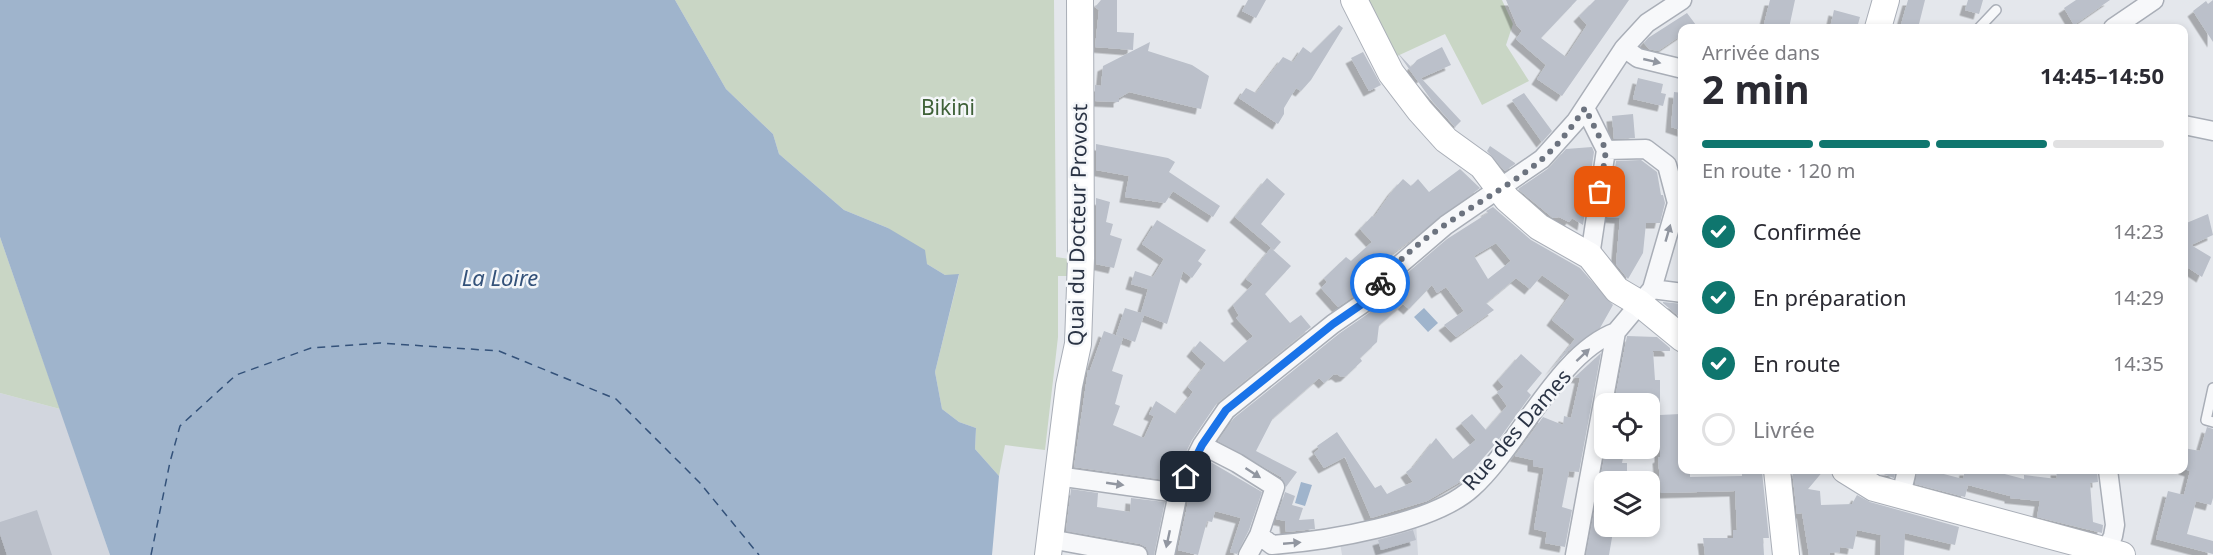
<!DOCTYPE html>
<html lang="fr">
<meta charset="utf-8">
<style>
body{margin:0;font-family:"Noto Sans",sans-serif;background:#f7f7f7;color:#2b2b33;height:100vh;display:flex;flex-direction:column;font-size:22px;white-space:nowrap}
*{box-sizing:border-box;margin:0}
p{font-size:20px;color:#7c7c81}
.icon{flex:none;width:33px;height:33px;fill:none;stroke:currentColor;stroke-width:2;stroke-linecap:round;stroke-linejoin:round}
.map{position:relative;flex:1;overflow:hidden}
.side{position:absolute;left:1678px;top:24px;width:510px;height:450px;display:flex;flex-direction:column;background:#fff;border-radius:12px;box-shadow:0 3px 9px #0003}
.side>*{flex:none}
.tools{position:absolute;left:1594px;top:393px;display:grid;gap:12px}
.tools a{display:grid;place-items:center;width:66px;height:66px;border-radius:12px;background:#fff;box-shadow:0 3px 9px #0003;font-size:30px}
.pin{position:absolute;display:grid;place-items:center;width:51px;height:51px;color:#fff;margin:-26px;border-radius:12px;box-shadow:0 3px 9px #0006}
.courier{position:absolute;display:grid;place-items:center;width:60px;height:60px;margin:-30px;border:4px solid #1a73e8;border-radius:50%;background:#fff;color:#222;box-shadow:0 2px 8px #0007}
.summary em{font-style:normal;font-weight:700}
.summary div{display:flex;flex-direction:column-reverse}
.summary{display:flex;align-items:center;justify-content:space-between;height:102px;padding:0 24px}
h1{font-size:39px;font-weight:700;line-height:45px}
.bar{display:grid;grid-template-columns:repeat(4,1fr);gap:9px 6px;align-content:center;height:72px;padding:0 24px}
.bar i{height:8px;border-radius:4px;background:#e1e1e2}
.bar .on{background:#0f766e}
.bar p{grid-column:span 4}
ol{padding:0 24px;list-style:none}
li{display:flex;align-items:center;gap:18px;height:66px}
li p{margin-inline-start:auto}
li .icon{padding:6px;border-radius:50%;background:#0f766e;color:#fff;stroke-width:4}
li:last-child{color:#7c7c81}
li i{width:33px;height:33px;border:3px solid #e1e1e2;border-radius:50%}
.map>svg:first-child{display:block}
.built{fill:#d2d6de}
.green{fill:#c9d6c5}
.water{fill:#9fb4cc}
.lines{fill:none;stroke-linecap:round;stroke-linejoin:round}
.ferry{stroke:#34527a;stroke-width:1.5;stroke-dasharray:8 6;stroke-linecap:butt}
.building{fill:#bbc0ca;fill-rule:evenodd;filter:url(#shadow)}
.lane-casing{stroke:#a9aeb7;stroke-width:12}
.street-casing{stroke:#a9aeb7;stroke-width:21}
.secondary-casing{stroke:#a9aeb7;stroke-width:28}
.lane{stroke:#f7f8fa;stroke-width:9}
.street{stroke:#f7f8fa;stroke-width:18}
.secondary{stroke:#fff;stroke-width:26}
.oneway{fill:#9196a0}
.done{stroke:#6c737f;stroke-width:6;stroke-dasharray:0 10.8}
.route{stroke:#1a73e8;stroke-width:8}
.labels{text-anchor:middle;stroke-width:5;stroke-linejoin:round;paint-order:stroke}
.park-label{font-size:21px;fill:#3f6138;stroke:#f4f6f9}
.street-label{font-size:21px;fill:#2b3445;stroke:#f4f6f9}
.water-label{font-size:22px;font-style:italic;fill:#34527a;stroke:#f4f6f9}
</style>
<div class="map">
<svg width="2213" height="555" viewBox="0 0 2213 555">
<defs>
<filter id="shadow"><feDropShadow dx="-5.5" dy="5.5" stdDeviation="0" flood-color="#0004"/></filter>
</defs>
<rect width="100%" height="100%" fill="#e4e7ec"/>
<!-- built -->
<path class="built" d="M0,393L60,409L110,555H0Z
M1416,522L1418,555H1342L1340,543Z"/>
<!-- green -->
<path class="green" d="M675,0H1054L1056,257L1069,259V276H1058V337L1045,450L1005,445L999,476L975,449L976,428L959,422L942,409L935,372L959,275H945L927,264L888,228L844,210L779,154L773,134L726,89Z
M1364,0H1502L1513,24L1506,45L1529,81L1482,105L1445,34L1393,58Z
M0,237L60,409L0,393Z"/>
<!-- water -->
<path class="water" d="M0,0H675L726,89L773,134L779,154L844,210L888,228L925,250L927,264L945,275L959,274L935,372L942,409L959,422L976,428L975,449L999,476L992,555H110L0,237Z
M1424,308L1438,323L1428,332L1414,317Z
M1301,482L1312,485L1305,506L1295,503Z"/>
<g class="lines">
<!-- ferry -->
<path class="ferry" d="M151,555L170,462L180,426L236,375L311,348L380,343L499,351L616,399L700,483L759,555"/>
</g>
<!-- building -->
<path class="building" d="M1101,0H1117V32L1134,33L1133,50L1095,47L1099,10L1095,7Z
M1248,0H1266L1256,18L1242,11Z
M1506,0H1577L1541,38L1566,57L1587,25L1579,16L1595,0H1629L1562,96L1537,79L1546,65L1516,39L1522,31L1517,26Z
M1770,0H1795L1789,28H1763Z
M1908,0H1925L1918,28H1900Z
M1968,0H1983L1979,14L1965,10Z
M2076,0H2110L2074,25L2064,8Z
M2213,0V42L2193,11L2206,1L2208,4Z
M1834,10L1860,17L1857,28H1830Z
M1687,13L1696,25L1690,28H1683V34L1658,51L1649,49L1644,43L1648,38Z
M1339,25L1343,28L1311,80L1301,91L1296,88L1284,108V114L1278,124L1239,98L1246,88L1256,93L1283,57L1293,62L1303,47L1311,53Z
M1150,42L1148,51L1192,65L1209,76L1201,109L1129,92L1119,98V102L1095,101V85L1101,86L1103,66Z
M1442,47L1451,65L1421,78L1461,121L1455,127L1432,101L1397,52L1411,67L1417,60Z
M1363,52L1381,85L1369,91L1351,58Z
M1638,78L1663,84L1661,93L1666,94L1663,106L1633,99Z
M1674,92L1683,93V131L1671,127Z
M1524,93L1552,131L1542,142L1512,100Z
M1633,114L1635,138L1614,139L1612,116Z
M1096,144L1168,158L1175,162L1169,172L1220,206L1213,217L1173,191L1165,203L1125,197L1129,176L1096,170Z
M1490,146L1515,163V164L1505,171L1487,151Z
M1592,147L1594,152L1583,225L1572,218L1569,222L1559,217L1553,218L1518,189L1549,168L1566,149Z
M1616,161L1641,160L1657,172L1661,195H1663L1665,203L1660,223H1646L1643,253L1628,279L1616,264L1620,218L1607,217Z
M1460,169L1480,188L1392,254L1393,255L1374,272L1357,294L1338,307L1321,288L1327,282L1324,278L1346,257L1351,261L1372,242L1360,229L1372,216L1374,217L1393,190L1403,179L1411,186L1418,179L1429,192Z
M1267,178L1285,194L1261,224L1281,242L1274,250L1235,217Z
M1096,198L1110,202L1106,222L1113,224L1110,235L1122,239L1114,268L1096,264Z
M1493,207L1531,240L1580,268L1613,305L1600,328L1568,351L1550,371L1575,339L1552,320L1570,295L1542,275L1530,289L1516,278L1486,303L1494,310L1456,337L1444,325L1464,311L1446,287L1437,293L1432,285L1409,309L1403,304L1379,325L1377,342L1360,358L1362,361L1346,376L1341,377L1337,374L1333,375L1324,383L1319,378L1273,418L1256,451L1297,472L1286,487L1281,477L1218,441L1234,418L1340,333L1372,311L1391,287L1447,239L1488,213L1486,211ZM1496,243L1511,261L1488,279L1474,256Z
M2208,214L2213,235L2191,245L2211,257L2202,277L2184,265V224Z
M1157,220L1206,250L1198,261L1202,264L1192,278L1183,271L1167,324L1144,315L1135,342L1116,335L1125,308L1141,313L1148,289L1131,284L1135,271L1153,277L1164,259L1142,244Z
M1271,248L1291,266L1265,294L1290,323L1301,315L1311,327L1217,403L1192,440L1172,481L1074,467L1088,370H1090L1104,331L1123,338L1112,371L1123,375L1115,404L1120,406L1113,425L1144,438L1154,416L1149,414L1156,401L1176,414L1193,392L1188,387L1206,364L1192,351L1200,341L1224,362L1253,336L1236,318L1239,316L1233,305L1253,284L1246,279Z
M1663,302L1683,304V320L1663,303Z
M1627,336L1657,337L1670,348V351H1653L1655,380H1660V404H1614Z
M1601,353L1579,472L1569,471L1562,507L1572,510L1565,547L1545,543L1547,532L1534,529L1544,468L1533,466V460L1515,456L1543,417L1563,425L1564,416L1571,418L1580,378L1575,377Z
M1521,354L1542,373L1527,391L1531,395L1497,442L1465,479L1427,501L1371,518L1345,457L1324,468L1314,453L1319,449L1317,446L1337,432L1375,488L1381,485L1387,494L1397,489L1413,482L1406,472L1413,467L1436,438L1453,459L1476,440L1461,423L1472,414L1486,430L1507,406L1497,392L1504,387L1498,380Z
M1680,414L1681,457H1683V470H1690V477L1742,476V473L1762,472L1769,538H1763L1764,555H1705L1703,538H1733V530H1737L1735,491L1661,493L1658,458L1660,457V415Z
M2207,427L2213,429V498L2211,505L2196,501L2187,534L2213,541V554L2156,539L2168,491L2184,495L2190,471L2184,469V448L2200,451Z
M1606,448H1625L1622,463H1627V477H1621L1622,482H1605V526H1614L1609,555H1586Z
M1207,460L1262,492L1249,530L1237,554L1230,552L1241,518L1215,511L1212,522L1207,521L1198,555L1178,550L1189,497Z
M1792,470H1824L1808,489L1820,491L1821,505L1852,504L1857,495L1870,502L1959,527L1955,545L1905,533L1904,555H1880L1881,535L1857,530L1853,549L1840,547V552L1830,553V555H1809L1802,513L1797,514Z
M1873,470H1896L1894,478Z
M1918,470H1937L1936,472L1963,479L1965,470H1989L2024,479V475L2057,479L2056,470H2097L2098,482L2090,483L2093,522L2103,525L2102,533L2037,517L2040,501L2010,498V496L1968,485L1965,497L1915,484Z
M1071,489L1098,493L1097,507L1130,512L1131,498L1165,502L1154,555H1149L1146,547L1140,544L1066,531Z
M1285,492L1295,496L1292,505L1303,508L1299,520L1314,519L1315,529L1286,532L1285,521L1276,519Z
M37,510L52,555H7L0,534V522Z
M1413,530L1416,540L1381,550L1378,540Z"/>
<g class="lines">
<defs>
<path id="lane" d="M1979,28L1996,10
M2213,388L2206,420L2213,422"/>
<path id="street" d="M2113,28L2154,0
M1624,48L1638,58L1683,69
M1585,108L1606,150L1590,256
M2184,125L2213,131
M1652,289L1683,293
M1202,445L1237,463L1275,487L1259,535
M1057,476L1178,493
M1901,495L1907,470
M1050,539L1138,555
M1165,555L1178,493L1202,445L1226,410L1333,324L1365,302L1383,279L1446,225L1542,159L1576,121L1624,48L1647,23L1682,0
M1248,555L1259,535L1272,545C1325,541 1433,524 1472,488C1518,447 1558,353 1616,332
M1575,555L1616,332L1652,289L1677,203L1667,165L1646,149L1606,150
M2104,555L2113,536L2115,525L2108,470"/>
<path id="secondary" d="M1354,0L1391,73L1420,111L1446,140L1482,166L1507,199L1539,227L1590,256L1617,290L1639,303L1683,339
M1878,28L1886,0
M1777,470L1786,555
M1845,470L1874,488L2122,555
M1048,555L1069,386L1078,344L1081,258L1080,0"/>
</defs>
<!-- lane casing -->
<use href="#lane" class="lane-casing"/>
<!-- street casing -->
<use href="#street" class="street-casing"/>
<!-- secondary casing -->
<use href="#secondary" class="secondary-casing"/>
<!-- lane -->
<use href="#lane" class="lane"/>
<!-- street -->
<use href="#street" class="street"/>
<!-- secondary -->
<use href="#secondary" class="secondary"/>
</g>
<!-- one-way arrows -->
<defs><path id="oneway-solid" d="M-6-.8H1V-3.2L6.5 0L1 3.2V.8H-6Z" transform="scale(1.5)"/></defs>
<g class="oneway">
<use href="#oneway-solid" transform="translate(1652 61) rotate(13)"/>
<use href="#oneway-solid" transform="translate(1668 233) rotate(-74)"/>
<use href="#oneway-solid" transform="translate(1583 355) rotate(-43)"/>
<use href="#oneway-solid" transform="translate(1253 473) rotate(33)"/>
<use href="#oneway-solid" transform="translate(1115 484) rotate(8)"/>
<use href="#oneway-solid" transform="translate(1168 539) rotate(102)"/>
<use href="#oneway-solid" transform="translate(1292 543) rotate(-5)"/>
</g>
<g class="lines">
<!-- done -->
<path class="done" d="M1380,283C1421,229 1490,202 1541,160C1558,146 1573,125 1585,108L1606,150L1600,192"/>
<!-- route -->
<path class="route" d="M1186,477L1202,445L1226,410L1333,324L1365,302L1380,283"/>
</g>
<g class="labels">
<!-- park labels -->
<g class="park-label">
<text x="948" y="115">Bikini</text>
</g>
<!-- street labels -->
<g class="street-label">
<text transform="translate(1078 225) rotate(-89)" y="7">Quai du Docteur Provost</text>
<text transform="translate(1517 430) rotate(-49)" y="7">Rue des Dames</text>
</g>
<!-- water labels -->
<g class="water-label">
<text x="500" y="286">La Loire</text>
</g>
</g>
</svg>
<div class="tools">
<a><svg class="icon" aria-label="locate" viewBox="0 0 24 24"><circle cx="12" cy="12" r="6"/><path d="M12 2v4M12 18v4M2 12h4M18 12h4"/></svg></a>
<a><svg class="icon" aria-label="layers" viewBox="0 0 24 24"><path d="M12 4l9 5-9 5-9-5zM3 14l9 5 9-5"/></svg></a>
</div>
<div class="pin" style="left:1600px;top:192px;background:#ea580c"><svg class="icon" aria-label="bag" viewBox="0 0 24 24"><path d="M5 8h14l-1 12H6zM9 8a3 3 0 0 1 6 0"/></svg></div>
<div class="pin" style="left:1186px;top:477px;background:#1f2937"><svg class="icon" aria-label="home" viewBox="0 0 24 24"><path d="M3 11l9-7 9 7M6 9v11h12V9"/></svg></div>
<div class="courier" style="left:1380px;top:283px"><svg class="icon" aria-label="bike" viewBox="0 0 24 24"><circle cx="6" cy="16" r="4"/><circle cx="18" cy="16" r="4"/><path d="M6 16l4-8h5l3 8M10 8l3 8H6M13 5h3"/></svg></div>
<section class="side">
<div class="summary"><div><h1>2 min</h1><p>Arrivée dans</p></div><em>14:45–14:50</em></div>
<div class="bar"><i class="on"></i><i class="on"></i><i class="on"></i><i></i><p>En route · 120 m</p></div>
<ol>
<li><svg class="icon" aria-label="check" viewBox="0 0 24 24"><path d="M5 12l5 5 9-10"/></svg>Confirmée<p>14:23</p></li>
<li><svg class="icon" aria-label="check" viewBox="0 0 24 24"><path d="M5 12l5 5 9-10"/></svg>En préparation<p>14:29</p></li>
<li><svg class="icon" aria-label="check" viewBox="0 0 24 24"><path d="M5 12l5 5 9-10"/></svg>En route<p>14:35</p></li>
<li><i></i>Livrée</li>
</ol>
</section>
</div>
